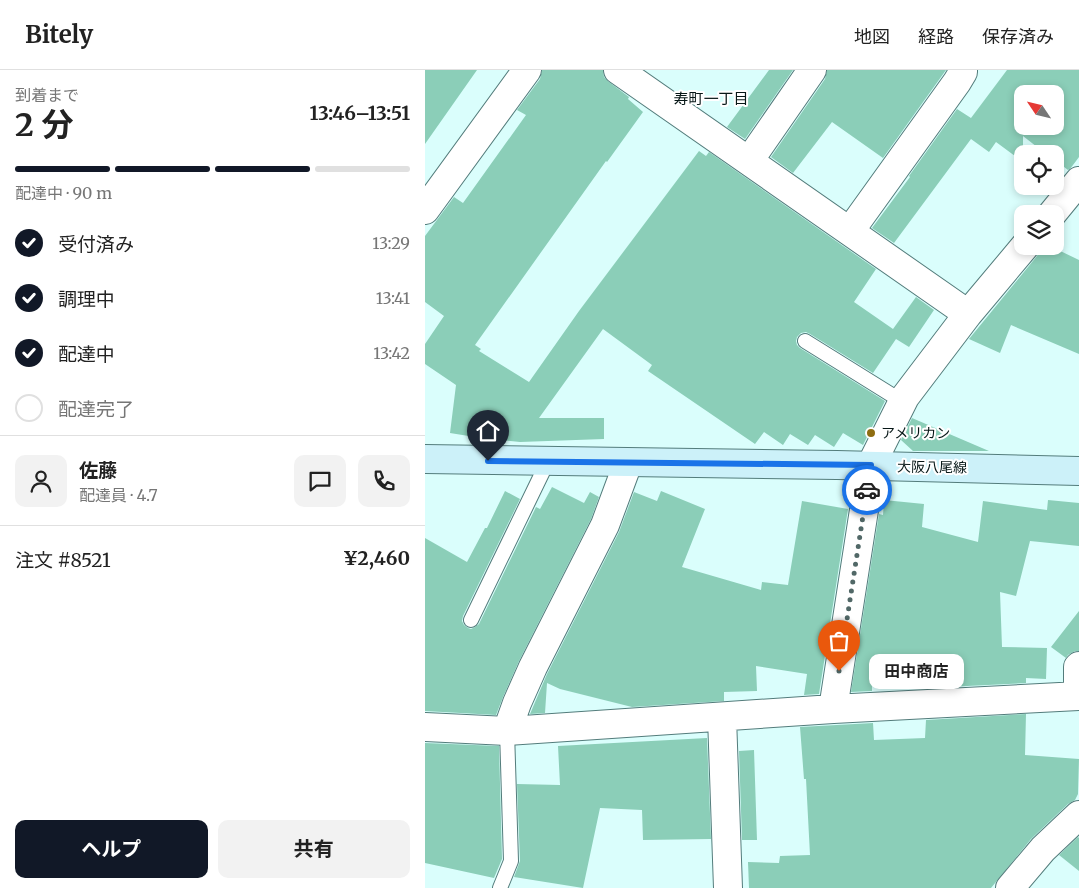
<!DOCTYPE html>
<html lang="ja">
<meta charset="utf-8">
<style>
body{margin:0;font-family:Merriweather,"Noto Sans JP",serif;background:#f2f2f2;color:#222;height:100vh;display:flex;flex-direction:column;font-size:19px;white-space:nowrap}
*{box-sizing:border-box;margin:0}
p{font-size:16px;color:#767676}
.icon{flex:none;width:28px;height:28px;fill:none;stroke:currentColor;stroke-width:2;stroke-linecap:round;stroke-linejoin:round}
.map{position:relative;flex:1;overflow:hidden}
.sheet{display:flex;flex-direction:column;background:#fff;width:425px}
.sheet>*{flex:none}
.needle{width:32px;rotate:305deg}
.controls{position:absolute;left:589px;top:15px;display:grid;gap:10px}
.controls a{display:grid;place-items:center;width:50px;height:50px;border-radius:10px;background:#fff;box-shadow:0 2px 8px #0003;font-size:25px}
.pin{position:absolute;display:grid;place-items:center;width:42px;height:42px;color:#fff;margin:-51px -21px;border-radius:50% 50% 50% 0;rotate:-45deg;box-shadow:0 0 5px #0007}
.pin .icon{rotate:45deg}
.courier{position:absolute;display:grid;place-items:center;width:50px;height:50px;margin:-25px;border:4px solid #1a73e8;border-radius:50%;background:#fff;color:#222;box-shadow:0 1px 6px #0007}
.bubble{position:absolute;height:35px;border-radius:10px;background:#fff;box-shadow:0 2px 8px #0003;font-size:16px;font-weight:700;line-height:35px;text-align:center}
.head em{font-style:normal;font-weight:700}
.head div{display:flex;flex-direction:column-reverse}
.head{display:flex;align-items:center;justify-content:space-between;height:85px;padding:0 15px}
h1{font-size:32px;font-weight:700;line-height:38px}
.bar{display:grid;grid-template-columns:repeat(4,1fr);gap:8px 5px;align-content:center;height:60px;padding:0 15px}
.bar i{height:6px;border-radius:4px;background:#e0e0e0}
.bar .on{background:#111827}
.bar p{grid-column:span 4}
.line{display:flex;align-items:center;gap:12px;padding:0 15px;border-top:1px solid #e0e0e0}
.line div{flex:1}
.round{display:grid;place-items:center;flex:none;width:52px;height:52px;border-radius:10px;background:#f2f2f2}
ol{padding:0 15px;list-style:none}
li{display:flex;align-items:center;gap:15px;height:55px}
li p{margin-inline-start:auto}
li .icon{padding:5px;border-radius:50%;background:#111827;color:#fff;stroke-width:4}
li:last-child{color:#767676}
li i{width:28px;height:28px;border:2px solid #e0e0e0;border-radius:50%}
.action{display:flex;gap:10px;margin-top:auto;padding:10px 15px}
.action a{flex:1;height:58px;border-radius:10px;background:#111827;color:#fff;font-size:20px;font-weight:700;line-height:58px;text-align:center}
.action a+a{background:#f2f2f2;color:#222}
header{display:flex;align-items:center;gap:30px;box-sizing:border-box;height:70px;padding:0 25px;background:#fff;border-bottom:1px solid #e0e0e0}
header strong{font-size:24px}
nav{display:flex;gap:28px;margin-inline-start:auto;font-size:18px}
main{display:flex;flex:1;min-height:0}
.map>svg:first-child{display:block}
.building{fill:#8bceb8;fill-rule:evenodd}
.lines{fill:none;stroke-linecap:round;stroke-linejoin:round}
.service-casing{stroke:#537c7b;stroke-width:16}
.minor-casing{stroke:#537c7b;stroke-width:30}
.secondary-casing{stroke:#537c7b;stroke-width:30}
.service{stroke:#fff;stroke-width:14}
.minor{stroke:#fff;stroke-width:28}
.secondary{stroke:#ccf1f9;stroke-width:28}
.done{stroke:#516867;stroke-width:5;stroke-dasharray:0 9}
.route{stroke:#1a73e8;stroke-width:6}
.poi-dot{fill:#8e6d11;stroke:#fff;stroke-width:2}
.labels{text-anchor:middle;stroke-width:4;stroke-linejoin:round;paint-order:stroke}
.poi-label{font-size:14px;fill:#071717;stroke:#fff;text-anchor:start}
.street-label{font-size:14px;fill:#071717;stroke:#fff}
.neighbourhood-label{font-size:15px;fill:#071717;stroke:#fff}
</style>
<header>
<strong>Bitely</strong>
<nav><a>地図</a><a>経路</a><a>保存済み</a></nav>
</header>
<main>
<section class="sheet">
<div class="head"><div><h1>2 分</h1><p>到着まで</p></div><em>13:46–13:51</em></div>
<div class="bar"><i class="on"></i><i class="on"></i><i class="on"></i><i></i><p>配達中 · 90 m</p></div>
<ol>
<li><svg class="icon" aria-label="check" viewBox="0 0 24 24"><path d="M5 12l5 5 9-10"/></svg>受付済み<p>13:29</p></li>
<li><svg class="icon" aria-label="check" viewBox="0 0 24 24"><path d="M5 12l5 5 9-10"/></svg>調理中<p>13:41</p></li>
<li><svg class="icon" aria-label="check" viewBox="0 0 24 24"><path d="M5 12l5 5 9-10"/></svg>配達中<p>13:42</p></li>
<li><i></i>配達完了</li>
</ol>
<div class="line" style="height:90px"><a class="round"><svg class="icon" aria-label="person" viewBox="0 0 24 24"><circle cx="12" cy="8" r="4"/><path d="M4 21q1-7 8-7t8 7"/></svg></a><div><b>佐藤</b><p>配達員 · 4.7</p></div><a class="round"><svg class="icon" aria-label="chat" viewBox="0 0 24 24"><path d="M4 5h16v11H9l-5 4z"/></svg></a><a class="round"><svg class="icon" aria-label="phone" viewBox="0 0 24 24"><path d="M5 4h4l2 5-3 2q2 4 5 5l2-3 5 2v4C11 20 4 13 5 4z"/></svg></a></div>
<div class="line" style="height:65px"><div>注文 #8521</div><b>¥2,460</b></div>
<div class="action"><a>ヘルプ</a><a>共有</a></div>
</section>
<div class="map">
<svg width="654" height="818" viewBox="0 0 654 818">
<rect width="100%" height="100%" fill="#dafefc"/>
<!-- building -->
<path class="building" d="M0,0H52L0,74Z
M117,0H178L179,7L184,12L204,27L203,29L218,42L182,92L181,91L50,275L56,279L54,281L104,312L154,241L274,81L281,86L284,82L451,199L429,232L468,259L491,227L509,240L484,277L471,269L448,303L385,264L381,262L376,263L372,267L371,271L372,275L375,278L460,331L438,375L418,363L409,377L390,365L383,375L365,364L358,375L339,362L330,374L223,301L227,295L178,259L114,348H179V369L95,372L56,368L25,363L31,315L0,294V274L19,246L0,232V166L29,127L38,133L101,45L92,40L115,9Z
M344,0H368L320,69L302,57Z
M402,0H521L458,88L407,52L368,103L346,87L400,9Z
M582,0H654V87L645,99L643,100L630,90V84H621L598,66V92L571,72L564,82L546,69L469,173L447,158L485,107L484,106L532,39L546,48ZM598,24H630V56H598Z
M615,176H625L654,190V284L586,255L575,283L544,269L612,186L615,179Z
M487,348L564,381H488L476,370Z
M127,417L159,433L165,422L174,427L166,449L94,591L78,627L71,645L0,641V468L42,492L60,458H62L80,421L95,429L38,546L37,551L39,555L43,558L46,559L50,557L54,554L111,437L115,439Z
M236,421L280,439L257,497L336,520L337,512L363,515L377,431L423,439L394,624L379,625L382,604L331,596L332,621L299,622V631L207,637L135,619L122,613L120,643L105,644L122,604L194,462L209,422L232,431Z
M459,430L499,434L497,457L553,472L558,431L622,440L623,430L654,433V476L605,471L591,526L575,522L577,577L622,578L621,609L601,608V613L502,618V616H447V621L426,622L454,444L458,445Z
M654,541V581H650L643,585L641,588L626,577Z
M601,644L600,685L654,689L653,724L650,730L643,734L606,769L566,818H324L323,792L354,793L355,786L385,785L381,709H379L375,657L448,653L449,670L500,668L501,650Z
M282,668L286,769L218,770L217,740L175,738L158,818L89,807L95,791L92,714L135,715L133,676Z
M0,673L74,676L77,789L69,808L0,793Z
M329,680L332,770H317L314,681Z
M653,767L654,768V801L634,785Z"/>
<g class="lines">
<defs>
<path id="service" d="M380,271L478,332
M46,550L123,391
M75,818L86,791L82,661"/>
<path id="minor" d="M193,0L543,244
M324,91L387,0
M0,140L102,0
M627,144L654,111
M425,161L532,12L538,2V0
M653,626V597L654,596
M408,639L446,395L480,327L543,244L600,176
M297,647L303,818
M0,657L82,661L408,639L654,626
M82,661L92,633L108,597L180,455L203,393
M585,818L618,779L654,745"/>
<path id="secondary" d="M0,389L412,395L654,401"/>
</defs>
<!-- service casing -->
<use href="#service" class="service-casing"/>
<!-- minor casing -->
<use href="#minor" class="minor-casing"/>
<!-- secondary casing -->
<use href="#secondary" class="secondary-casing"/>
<!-- service -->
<use href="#service" class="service"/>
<!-- minor -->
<use href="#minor" class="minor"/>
<!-- secondary -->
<use href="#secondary" class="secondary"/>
</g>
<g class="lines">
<!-- done -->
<path class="done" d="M414,601L442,420"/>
<!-- route -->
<path class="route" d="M63,391L446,395L442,420"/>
</g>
<!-- markers -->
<circle class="poi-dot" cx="446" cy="363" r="5"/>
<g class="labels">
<!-- poi labels -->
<g class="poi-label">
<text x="456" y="368">アメリカン</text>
</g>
<!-- street labels -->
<g class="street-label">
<text transform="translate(507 397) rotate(1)" y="5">大阪八尾線</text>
</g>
<!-- neighbourhood labels -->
<g class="neighbourhood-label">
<text x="286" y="34">寿町一丁目</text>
</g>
</g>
</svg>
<div class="controls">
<a><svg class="needle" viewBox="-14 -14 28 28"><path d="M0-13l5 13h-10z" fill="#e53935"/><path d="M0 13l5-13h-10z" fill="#767676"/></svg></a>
<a><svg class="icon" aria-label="locate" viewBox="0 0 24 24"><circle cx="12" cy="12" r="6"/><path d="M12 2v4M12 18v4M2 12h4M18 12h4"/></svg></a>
<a><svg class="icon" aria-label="layers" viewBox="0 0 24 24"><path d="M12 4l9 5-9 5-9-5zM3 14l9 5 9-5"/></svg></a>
</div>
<div class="pin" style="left:414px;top:601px;background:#ea580c"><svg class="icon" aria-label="bag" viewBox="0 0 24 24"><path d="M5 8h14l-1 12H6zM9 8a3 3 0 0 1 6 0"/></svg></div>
<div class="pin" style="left:63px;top:391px;background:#1f2937"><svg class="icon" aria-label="home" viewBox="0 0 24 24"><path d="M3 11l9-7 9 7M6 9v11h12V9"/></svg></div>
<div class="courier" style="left:442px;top:420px"><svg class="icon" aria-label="car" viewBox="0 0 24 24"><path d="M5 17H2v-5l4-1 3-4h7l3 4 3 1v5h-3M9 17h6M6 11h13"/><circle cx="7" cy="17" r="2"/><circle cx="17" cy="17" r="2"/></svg></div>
<div class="bubble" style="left:444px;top:584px;width:95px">田中商店</div>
</div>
</main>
